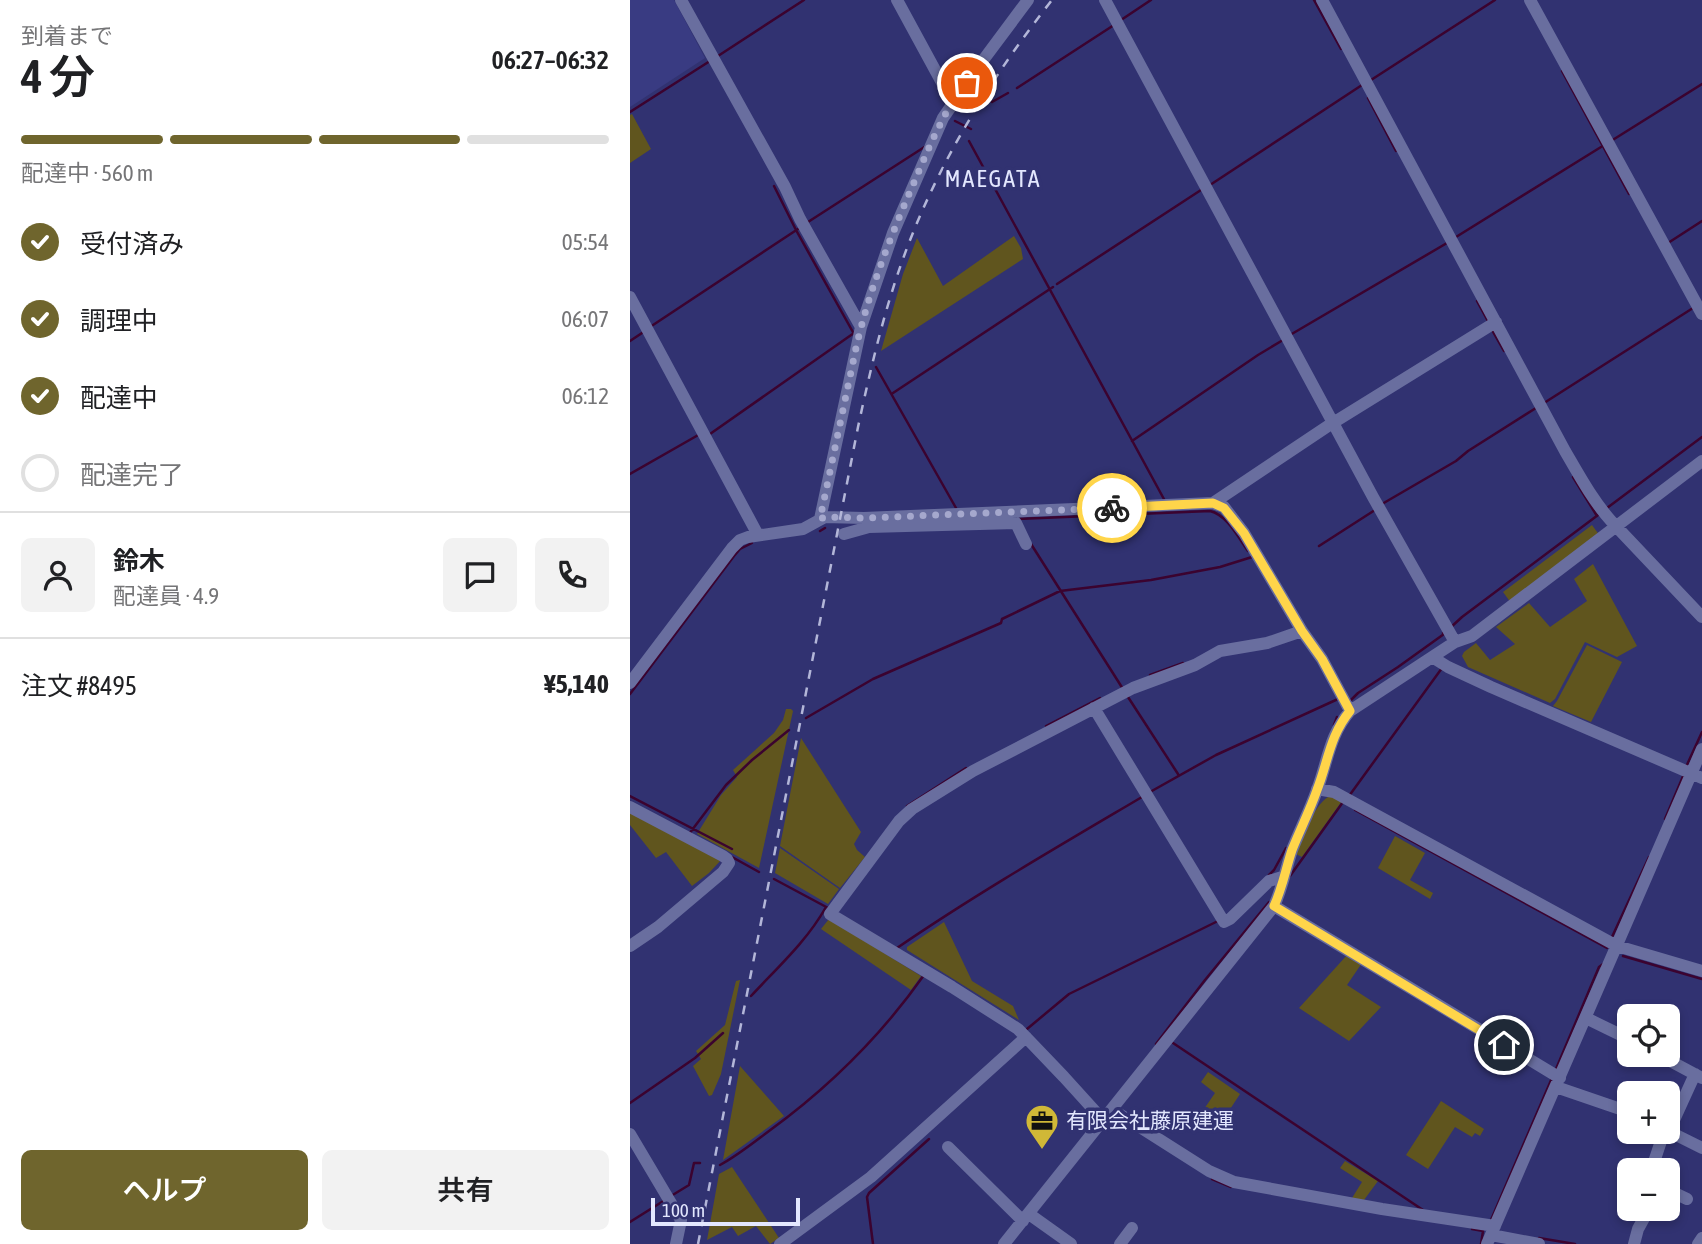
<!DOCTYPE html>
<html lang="ja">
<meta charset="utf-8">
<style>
body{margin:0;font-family:"Asap Condensed","Noto Sans JP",sans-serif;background:#f2f2f2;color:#202124;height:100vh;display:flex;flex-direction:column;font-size:26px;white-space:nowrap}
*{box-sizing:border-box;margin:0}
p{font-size:23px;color:#757577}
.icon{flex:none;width:38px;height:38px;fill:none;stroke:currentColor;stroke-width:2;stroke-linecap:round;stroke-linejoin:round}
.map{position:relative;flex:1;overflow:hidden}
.details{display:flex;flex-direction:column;background:#fff;width:630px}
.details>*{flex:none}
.fabs{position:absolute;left:987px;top:1004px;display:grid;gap:14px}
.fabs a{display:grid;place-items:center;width:63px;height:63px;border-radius:10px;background:#fff;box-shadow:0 4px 10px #0003;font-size:35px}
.scale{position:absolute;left:21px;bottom:18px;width:149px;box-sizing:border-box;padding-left:7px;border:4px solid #e3e7fe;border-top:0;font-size:19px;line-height:24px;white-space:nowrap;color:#e3e7fe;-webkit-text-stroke:5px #313271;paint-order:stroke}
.pin{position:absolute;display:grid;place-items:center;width:60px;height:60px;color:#fff;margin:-30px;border:4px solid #fff;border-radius:50%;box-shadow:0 2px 7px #0007}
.courier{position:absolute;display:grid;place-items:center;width:70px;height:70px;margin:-35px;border:5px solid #ffd54a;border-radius:50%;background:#fff;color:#222;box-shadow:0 2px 9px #0007}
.head em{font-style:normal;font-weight:600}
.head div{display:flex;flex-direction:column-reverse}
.head{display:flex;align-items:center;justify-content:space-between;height:119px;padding:0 21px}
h1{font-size:46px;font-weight:600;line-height:52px}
.bar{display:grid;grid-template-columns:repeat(4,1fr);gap:10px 7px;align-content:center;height:84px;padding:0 21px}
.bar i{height:9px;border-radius:5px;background:#e0e0e0}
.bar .current{background:#6f652d}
.bar p{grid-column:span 4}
.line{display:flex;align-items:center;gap:18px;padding:0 21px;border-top:2px solid #e0e0e0}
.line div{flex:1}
.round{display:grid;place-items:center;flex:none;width:74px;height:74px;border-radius:10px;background:#f2f2f2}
ol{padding:0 21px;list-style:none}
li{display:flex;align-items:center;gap:21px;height:77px}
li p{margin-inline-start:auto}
li .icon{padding:7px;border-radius:50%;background:#6f652d;color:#fff;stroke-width:4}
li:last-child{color:#757577}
li i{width:38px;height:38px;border:4px solid #e0e0e0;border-radius:50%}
.button{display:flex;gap:14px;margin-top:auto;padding:14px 21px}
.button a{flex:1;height:80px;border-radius:10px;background:#6f652d;color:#fff;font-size:28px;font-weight:600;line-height:80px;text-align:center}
.button a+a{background:#f2f2f2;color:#202124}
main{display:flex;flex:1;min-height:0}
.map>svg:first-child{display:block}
.built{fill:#393b82}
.green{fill:#60551e}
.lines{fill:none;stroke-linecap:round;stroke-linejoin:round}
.stream{stroke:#3b032f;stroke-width:2.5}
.minor{stroke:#696e9f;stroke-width:12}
.rail{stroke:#b3b6d8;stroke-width:2.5;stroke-dasharray:9 9;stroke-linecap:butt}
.done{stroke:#a5a8cd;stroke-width:7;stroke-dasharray:0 12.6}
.route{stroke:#ffd54a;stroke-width:9}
.labels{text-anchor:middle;stroke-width:7;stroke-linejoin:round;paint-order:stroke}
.poi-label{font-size:21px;fill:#e3e7fe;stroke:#313271;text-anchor:start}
.quarter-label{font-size:24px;letter-spacing:2px;fill:#e3e7fe;stroke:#313271}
</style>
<main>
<section class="details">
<div class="head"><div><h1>4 分</h1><p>到着まで</p></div><em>06:27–06:32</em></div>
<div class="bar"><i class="current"></i><i class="current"></i><i class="current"></i><i></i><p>配達中 · 560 m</p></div>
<ol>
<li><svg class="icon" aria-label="check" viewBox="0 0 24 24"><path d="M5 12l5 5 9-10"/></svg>受付済み<p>05:54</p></li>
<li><svg class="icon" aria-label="check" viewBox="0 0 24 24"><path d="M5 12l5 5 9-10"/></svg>調理中<p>06:07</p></li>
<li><svg class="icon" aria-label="check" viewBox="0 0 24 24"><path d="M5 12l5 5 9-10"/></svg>配達中<p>06:12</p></li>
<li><i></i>配達完了</li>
</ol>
<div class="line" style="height:126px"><a class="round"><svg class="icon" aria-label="person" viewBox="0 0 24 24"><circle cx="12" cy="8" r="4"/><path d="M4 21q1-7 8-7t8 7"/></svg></a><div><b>鈴木</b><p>配達員 · 4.9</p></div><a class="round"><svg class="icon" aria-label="chat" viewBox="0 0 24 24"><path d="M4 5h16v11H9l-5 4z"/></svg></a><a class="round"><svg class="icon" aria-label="phone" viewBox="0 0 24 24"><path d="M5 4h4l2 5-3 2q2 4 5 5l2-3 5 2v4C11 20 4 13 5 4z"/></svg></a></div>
<div class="line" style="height:91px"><div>注文 #8495</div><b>¥5,140</b></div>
<div class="button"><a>ヘルプ</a><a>共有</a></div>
</section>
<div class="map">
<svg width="1072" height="1244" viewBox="0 0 1072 1244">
<rect width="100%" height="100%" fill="#313271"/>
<!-- built -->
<path class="built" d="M0,0H44L75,58L0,107Z"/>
<!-- green -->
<path class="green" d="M2,114L21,149L0,163V115Z
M384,236L391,248L393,259L251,351L273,274L287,238L313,286Z
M962,525L970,536L881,603L873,592Z
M963,564L1007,646L987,657L955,642L925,699L920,703L838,667L832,656L834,652L846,643L860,660L885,644L866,627L899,603L920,627L957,601L944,579Z
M957,645L992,662L961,722L923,706L927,701Z
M156,709H161L163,711L129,868L67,834L91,795L107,777L103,770L144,733L153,720Z
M171,738L231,832L224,844L227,850L235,857L210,888L150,846Z
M698,797H705L712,801L672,857L666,854C673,838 683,806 698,797Z
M0,811L92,859L79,873L62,886L36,852L26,858L0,825Z
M765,836L795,853L780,880L803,893L800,899L748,868Z
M150,848L209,889L198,904L145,873Z
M199,919L291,976L281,990L191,929Z
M314,922L342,981L383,1006L389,1020L277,950V947Z
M718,954L732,963L717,985L751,1007L719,1041L669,1008Z
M110,980L91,1074L82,1095L79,1096L63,1066L71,1059L66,1051L95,1025L106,981Z
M110,1066L154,1116L93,1160Z
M578,1072L610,1094L591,1123L572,1112L585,1093L571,1082Z
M811,1101L854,1129L850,1136L845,1133L842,1137L825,1127L798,1169L776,1155Z
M715,1161L748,1181L734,1200L722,1198L732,1182L710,1168Z
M102,1167L149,1238L140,1244L126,1226L108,1236L102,1227L77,1240L89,1174Z"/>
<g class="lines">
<!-- stream -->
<path class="stream" d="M684,0L711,49
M491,20L521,0
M88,56L174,0
M932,71L999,194
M741,80L865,0
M387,88L484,25
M738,98L766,151
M362,102L378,93
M0,112L80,61
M325,121L341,129
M339,141L535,501
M981,141L1072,84
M580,185L732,85
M144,186L166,230L224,334
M178,222L296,146
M826,237L971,147
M1038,243L1072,221
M427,284L571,190
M847,301L859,323
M20,327L168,229
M862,330L874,351
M660,335L817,243
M0,341L15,331
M246,367L326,508
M263,393L423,287
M914,403L1063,308
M80,434L224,333
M502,441L628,355L653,340
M0,474L70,434
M943,477L967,516
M752,504L826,461L838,451L906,408
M977,508L1072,437
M387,519L580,511C597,515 608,537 618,551
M190,531L195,528
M401,544L493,689
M689,546L745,510
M820,628L832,617L968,515
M520,675L553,663
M0,694L104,556L110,549L122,543
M498,697L548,774
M721,700L728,693L768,667L814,634L813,633
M176,718L243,679L371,623L372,619L430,591L521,580L590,567L622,557
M704,725L707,717
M416,726L470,698
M1056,767L1072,732
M520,792L586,755L708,699
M0,796L102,849
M719,796L812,668
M277,806L336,768
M725,810L977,948
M1035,819L1054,774
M59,834L96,785L122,760L159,730
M102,857L129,872
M639,875L644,870L656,848
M660,876L713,802
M144,879L200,909
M982,937L1019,857
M267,948C346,894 429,846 512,797
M993,956L1072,979
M121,996C147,968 177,941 196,907
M397,1029L439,994L588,921
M543,1043L793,1210
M526,1044L575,980L639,902
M926,1069L969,967L973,964
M0,1103L65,1058L93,1033
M90,1165C107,1156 123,1143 139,1131C198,1088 251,1036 294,975
M582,1179L601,1187
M41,1196L59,1185L64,1163H70
M861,1220L922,1078
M0,1222L35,1200
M842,1229L853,1231L851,1244
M909,1238L945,1244
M243,1244L237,1197L239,1193L299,1139"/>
<!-- minor -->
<path class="minor" d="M51,0L155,187L170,219L231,327
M267,0L323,103
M475,0L743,497L825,642
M692,0L935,451C949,475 963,501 982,522L1072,617
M900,0L1072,314
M0,297L128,535
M583,503L698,426L866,322
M190,519L231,327L263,233L313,118L351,63L398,0
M214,534L239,527L386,523L396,544
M802,657L818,667L861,687L1072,778
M0,683L102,548L110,540L118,537L173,529L195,517L234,518L583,503L594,507L614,533L672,631L692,659L720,711
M464,708L594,922L600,919L639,881L652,877
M687,789L704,792L987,946L1072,971
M0,807L93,856L97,859L99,863L93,872L28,927L0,946
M644,906L930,1078
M956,1018L999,1039
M1029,1055L1072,1078
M926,1087L999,1112
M483,1110L579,1171L604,1182L752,1209L865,1226
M473,1120L434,1077L388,1029L322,987L200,914L269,821L282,809L343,771L503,688L565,665L590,651L637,643L672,631
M1038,1131L1072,1148
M1039,1131L1065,1074
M0,1134L51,1220L46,1244
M318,1147L393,1221
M1021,1171L1034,1132
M1038,1190L1057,1199
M399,1214L441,1244
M861,1235L909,1244
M150,1244L241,1177L396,1037
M374,1244L644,906C652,889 656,868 662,850C670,830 680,810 687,790C698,761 699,736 720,711L825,642L842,636L1072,461
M490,1244L502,1228
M857,1244L1072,749
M1004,1244L1008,1229L1019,1209
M1068,1244L1072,1238"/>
<!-- rail -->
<path class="rail" d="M68,1244L228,427C241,367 255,306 277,248C311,158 363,75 422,0"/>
</g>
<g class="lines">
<!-- done -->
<path class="done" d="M337,83C329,95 319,106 313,119C300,143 290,169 279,194C258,243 238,295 226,348L190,519L195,517L234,518L482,508"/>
<!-- route -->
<path class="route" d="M482,508L583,503L594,508L614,533L672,631L692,659L720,711C700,735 698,762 687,790C680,810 670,830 662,850C656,868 652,889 644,906L874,1045"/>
</g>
<!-- icons -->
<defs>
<symbol id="office-pin" viewBox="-11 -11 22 30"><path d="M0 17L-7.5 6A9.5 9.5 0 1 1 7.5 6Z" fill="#d0b837" stroke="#313271"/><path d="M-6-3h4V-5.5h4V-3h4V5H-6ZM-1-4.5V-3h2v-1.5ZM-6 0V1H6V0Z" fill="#111"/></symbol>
</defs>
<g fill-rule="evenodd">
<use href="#office-pin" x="393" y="1102" width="38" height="52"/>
</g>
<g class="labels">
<!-- poi labels -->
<g class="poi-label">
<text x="436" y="1128">有限会社藤原建運</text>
</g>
<!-- quarter labels -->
<g class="quarter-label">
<text x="363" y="187">MAEGATA</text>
</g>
</g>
</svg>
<div class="fabs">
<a><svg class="icon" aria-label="locate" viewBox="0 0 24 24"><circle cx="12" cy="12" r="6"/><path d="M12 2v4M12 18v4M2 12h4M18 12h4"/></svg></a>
<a>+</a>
<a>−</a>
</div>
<div class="scale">100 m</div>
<div class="pin" style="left:337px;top:83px;background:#ea580c"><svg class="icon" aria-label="bag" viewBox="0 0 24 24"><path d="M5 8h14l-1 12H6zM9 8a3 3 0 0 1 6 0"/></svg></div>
<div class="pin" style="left:874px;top:1045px;background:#1f2937"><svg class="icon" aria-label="home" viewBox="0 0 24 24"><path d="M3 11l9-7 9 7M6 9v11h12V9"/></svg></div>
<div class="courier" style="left:482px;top:508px"><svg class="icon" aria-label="bike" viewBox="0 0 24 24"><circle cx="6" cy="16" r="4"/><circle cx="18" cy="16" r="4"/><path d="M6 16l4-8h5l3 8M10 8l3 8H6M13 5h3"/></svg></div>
</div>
</main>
